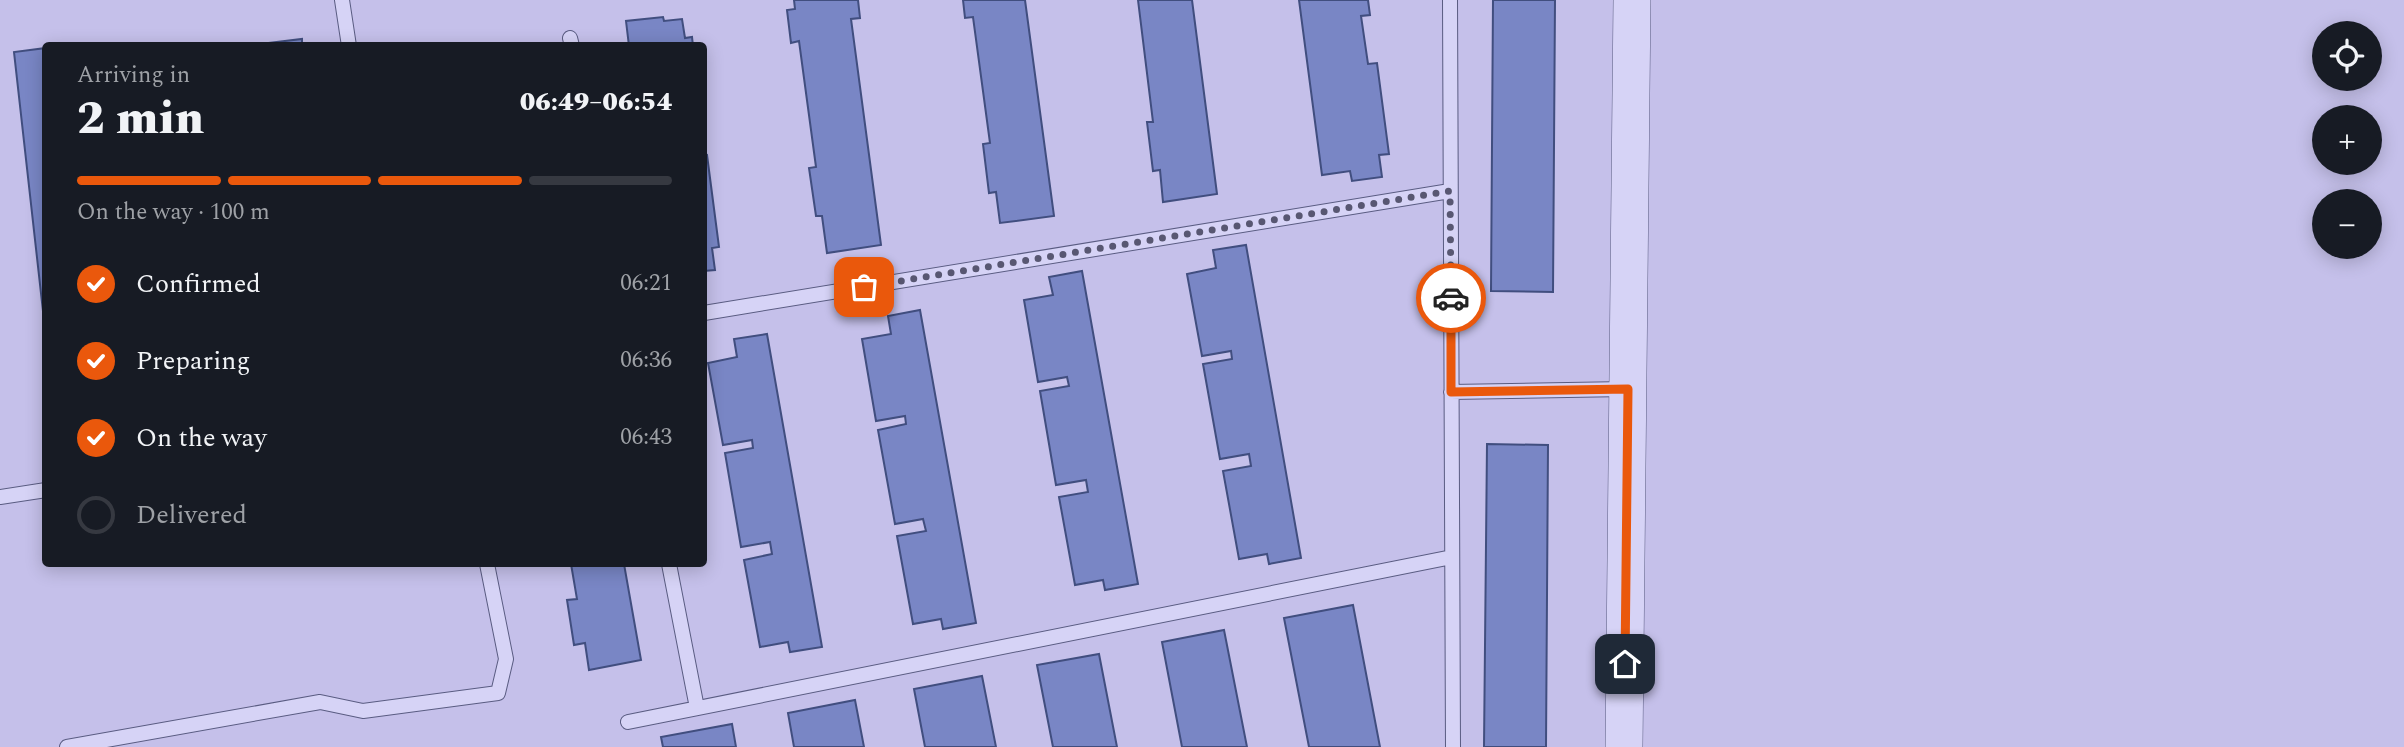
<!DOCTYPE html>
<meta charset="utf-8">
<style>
body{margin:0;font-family:Spectral,serif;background:#242831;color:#f1f3f6;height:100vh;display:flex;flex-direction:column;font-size:26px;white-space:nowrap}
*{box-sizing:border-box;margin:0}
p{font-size:23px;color:#9ea1a6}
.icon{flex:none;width:38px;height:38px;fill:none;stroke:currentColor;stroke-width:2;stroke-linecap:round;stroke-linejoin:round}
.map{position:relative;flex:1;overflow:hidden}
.sheet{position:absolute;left:42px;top:42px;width:665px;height:525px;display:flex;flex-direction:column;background:#171b24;border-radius:7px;box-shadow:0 4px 18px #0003}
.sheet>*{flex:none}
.controls{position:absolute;left:2312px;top:21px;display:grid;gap:14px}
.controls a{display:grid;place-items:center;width:70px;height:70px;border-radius:50%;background:#171b24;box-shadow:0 4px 18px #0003;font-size:35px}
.pin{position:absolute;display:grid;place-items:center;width:60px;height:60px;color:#fff;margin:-30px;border-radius:14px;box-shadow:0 4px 10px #0006}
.courier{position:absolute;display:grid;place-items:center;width:70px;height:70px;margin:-35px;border:5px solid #ea580c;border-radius:50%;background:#fff;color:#222;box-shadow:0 2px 9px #0007}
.head em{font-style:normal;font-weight:800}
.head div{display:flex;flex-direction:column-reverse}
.head{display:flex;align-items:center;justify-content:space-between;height:119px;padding:0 35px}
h1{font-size:46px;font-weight:800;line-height:52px}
.bar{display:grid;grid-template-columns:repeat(4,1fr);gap:10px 7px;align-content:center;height:84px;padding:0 35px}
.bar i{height:9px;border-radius:5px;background:#363941}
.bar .active{background:#ea580c}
.bar p{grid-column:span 4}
ol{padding:0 35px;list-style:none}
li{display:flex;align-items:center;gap:21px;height:77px}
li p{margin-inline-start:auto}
li .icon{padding:7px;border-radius:50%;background:#ea580c;color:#fff;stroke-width:4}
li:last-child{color:#9ea1a6}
li i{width:38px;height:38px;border:4px solid #363941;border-radius:50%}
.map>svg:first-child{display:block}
.building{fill:#7986c5;stroke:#414e7f;stroke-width:2}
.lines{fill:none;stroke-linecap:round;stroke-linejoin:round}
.service-casing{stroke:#5a5c82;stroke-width:16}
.tertiary-casing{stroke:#5a5c82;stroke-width:38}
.service{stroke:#d6d3f6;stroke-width:14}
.tertiary{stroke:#d6d3f6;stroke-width:37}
.done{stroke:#585772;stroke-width:7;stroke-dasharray:0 12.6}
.route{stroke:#ea580c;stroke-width:9}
</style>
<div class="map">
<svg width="2404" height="747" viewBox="0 0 2404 747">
<rect width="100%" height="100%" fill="#c5c0ea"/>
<!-- building -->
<path class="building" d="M794,0H858L860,18L851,19L881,245L827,253L822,216H816L809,168L816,167L799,41L791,43L787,10L795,9Z
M963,0H1025L1054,216L1000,223L996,192L989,193L983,144L990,143L973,17L965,18Z
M1138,0H1192L1217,194L1163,202L1160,170L1153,171L1147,122H1153Z
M1299,0H1368L1370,15L1361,16L1368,64L1377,63L1389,154L1379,155L1382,177L1352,181L1350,171L1322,175Z
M1493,0H1555L1553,292L1491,291Z
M663,17L664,21L682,19L685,38L692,37L693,46H629L626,21Z
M302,39V46H244Z
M46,48V338L14,52Z
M707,155L719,247L712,248L715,270L704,271V156Z
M1246,245L1301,558L1269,564L1267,554L1239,559L1223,471L1251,466L1249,454L1220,459L1203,364L1232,359L1231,351L1202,356L1187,274L1216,268L1213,250Z
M1082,271L1138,584L1105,590L1103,580L1075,585L1059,497L1088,492L1086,480L1056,485L1040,391L1069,386L1067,377L1038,382L1024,300L1053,295L1049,277Z
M920,310L976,623L943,629L941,619L913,624L897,536L926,531L923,519L895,524L878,430L906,424L905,416L876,421L862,339L891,334L888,316Z
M767,334L822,647L790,652L788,642L760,647L744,560L772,554L770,542L741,547L725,453L753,448L752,440L723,445L708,363L737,357L734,339Z
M1487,444L1548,445L1546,747H1484Z
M571,564H624L641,660L589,670L585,643L574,645L567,600L577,599Z
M1353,605L1380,747H1309L1284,618Z
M1224,630L1247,747H1182L1162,642Z
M1099,654L1117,747H1053L1037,665Z
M982,676L996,747H925L914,689Z
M855,700L864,747H794L788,713Z
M732,724L736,747H663L661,737Z"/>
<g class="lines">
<defs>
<path id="service" d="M342,0L349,46
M1450,0L1453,747
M570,38L572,46
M704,313L1450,191
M1451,392L1626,389
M0,497L46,490
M669,564L697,708
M628,722L1452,557
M67,747L320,702L363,711L498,693L506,659L487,564"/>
<path id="tertiary" d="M1624,747L1632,0"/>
</defs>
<!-- service casing -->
<use href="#service" class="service-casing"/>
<!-- tertiary casing -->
<use href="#tertiary" class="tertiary-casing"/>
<!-- service -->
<use href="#service" class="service"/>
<!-- tertiary -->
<use href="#tertiary" class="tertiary"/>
</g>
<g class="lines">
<!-- done -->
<path class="done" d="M864,287L1450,191L1451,298"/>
<!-- route -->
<path class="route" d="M1451,298V392L1628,389L1625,664"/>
</g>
</svg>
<div class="controls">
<a><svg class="icon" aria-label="locate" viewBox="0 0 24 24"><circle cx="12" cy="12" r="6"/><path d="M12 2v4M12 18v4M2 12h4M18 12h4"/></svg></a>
<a>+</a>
<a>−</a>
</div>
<div class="pin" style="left:864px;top:287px;background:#ea580c"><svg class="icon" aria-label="bag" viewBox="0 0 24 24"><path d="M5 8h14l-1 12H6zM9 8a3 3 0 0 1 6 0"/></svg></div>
<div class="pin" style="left:1625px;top:664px;background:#1f2937"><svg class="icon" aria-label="home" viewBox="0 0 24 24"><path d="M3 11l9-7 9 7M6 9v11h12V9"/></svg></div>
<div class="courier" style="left:1451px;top:298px"><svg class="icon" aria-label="car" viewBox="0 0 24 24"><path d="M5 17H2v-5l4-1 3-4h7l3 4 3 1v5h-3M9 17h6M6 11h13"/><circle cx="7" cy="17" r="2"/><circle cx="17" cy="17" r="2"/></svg></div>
<section class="sheet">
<div class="head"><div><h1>2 min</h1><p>Arriving in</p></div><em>06:49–06:54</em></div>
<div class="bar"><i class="active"></i><i class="active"></i><i class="active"></i><i></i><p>On the way · 100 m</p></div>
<ol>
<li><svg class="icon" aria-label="check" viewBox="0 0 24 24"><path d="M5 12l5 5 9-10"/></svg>Confirmed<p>06:21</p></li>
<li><svg class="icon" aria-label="check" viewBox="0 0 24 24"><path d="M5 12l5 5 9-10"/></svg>Preparing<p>06:36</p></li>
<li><svg class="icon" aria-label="check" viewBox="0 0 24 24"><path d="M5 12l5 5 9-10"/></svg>On the way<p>06:43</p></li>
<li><i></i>Delivered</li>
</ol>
</section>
</div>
